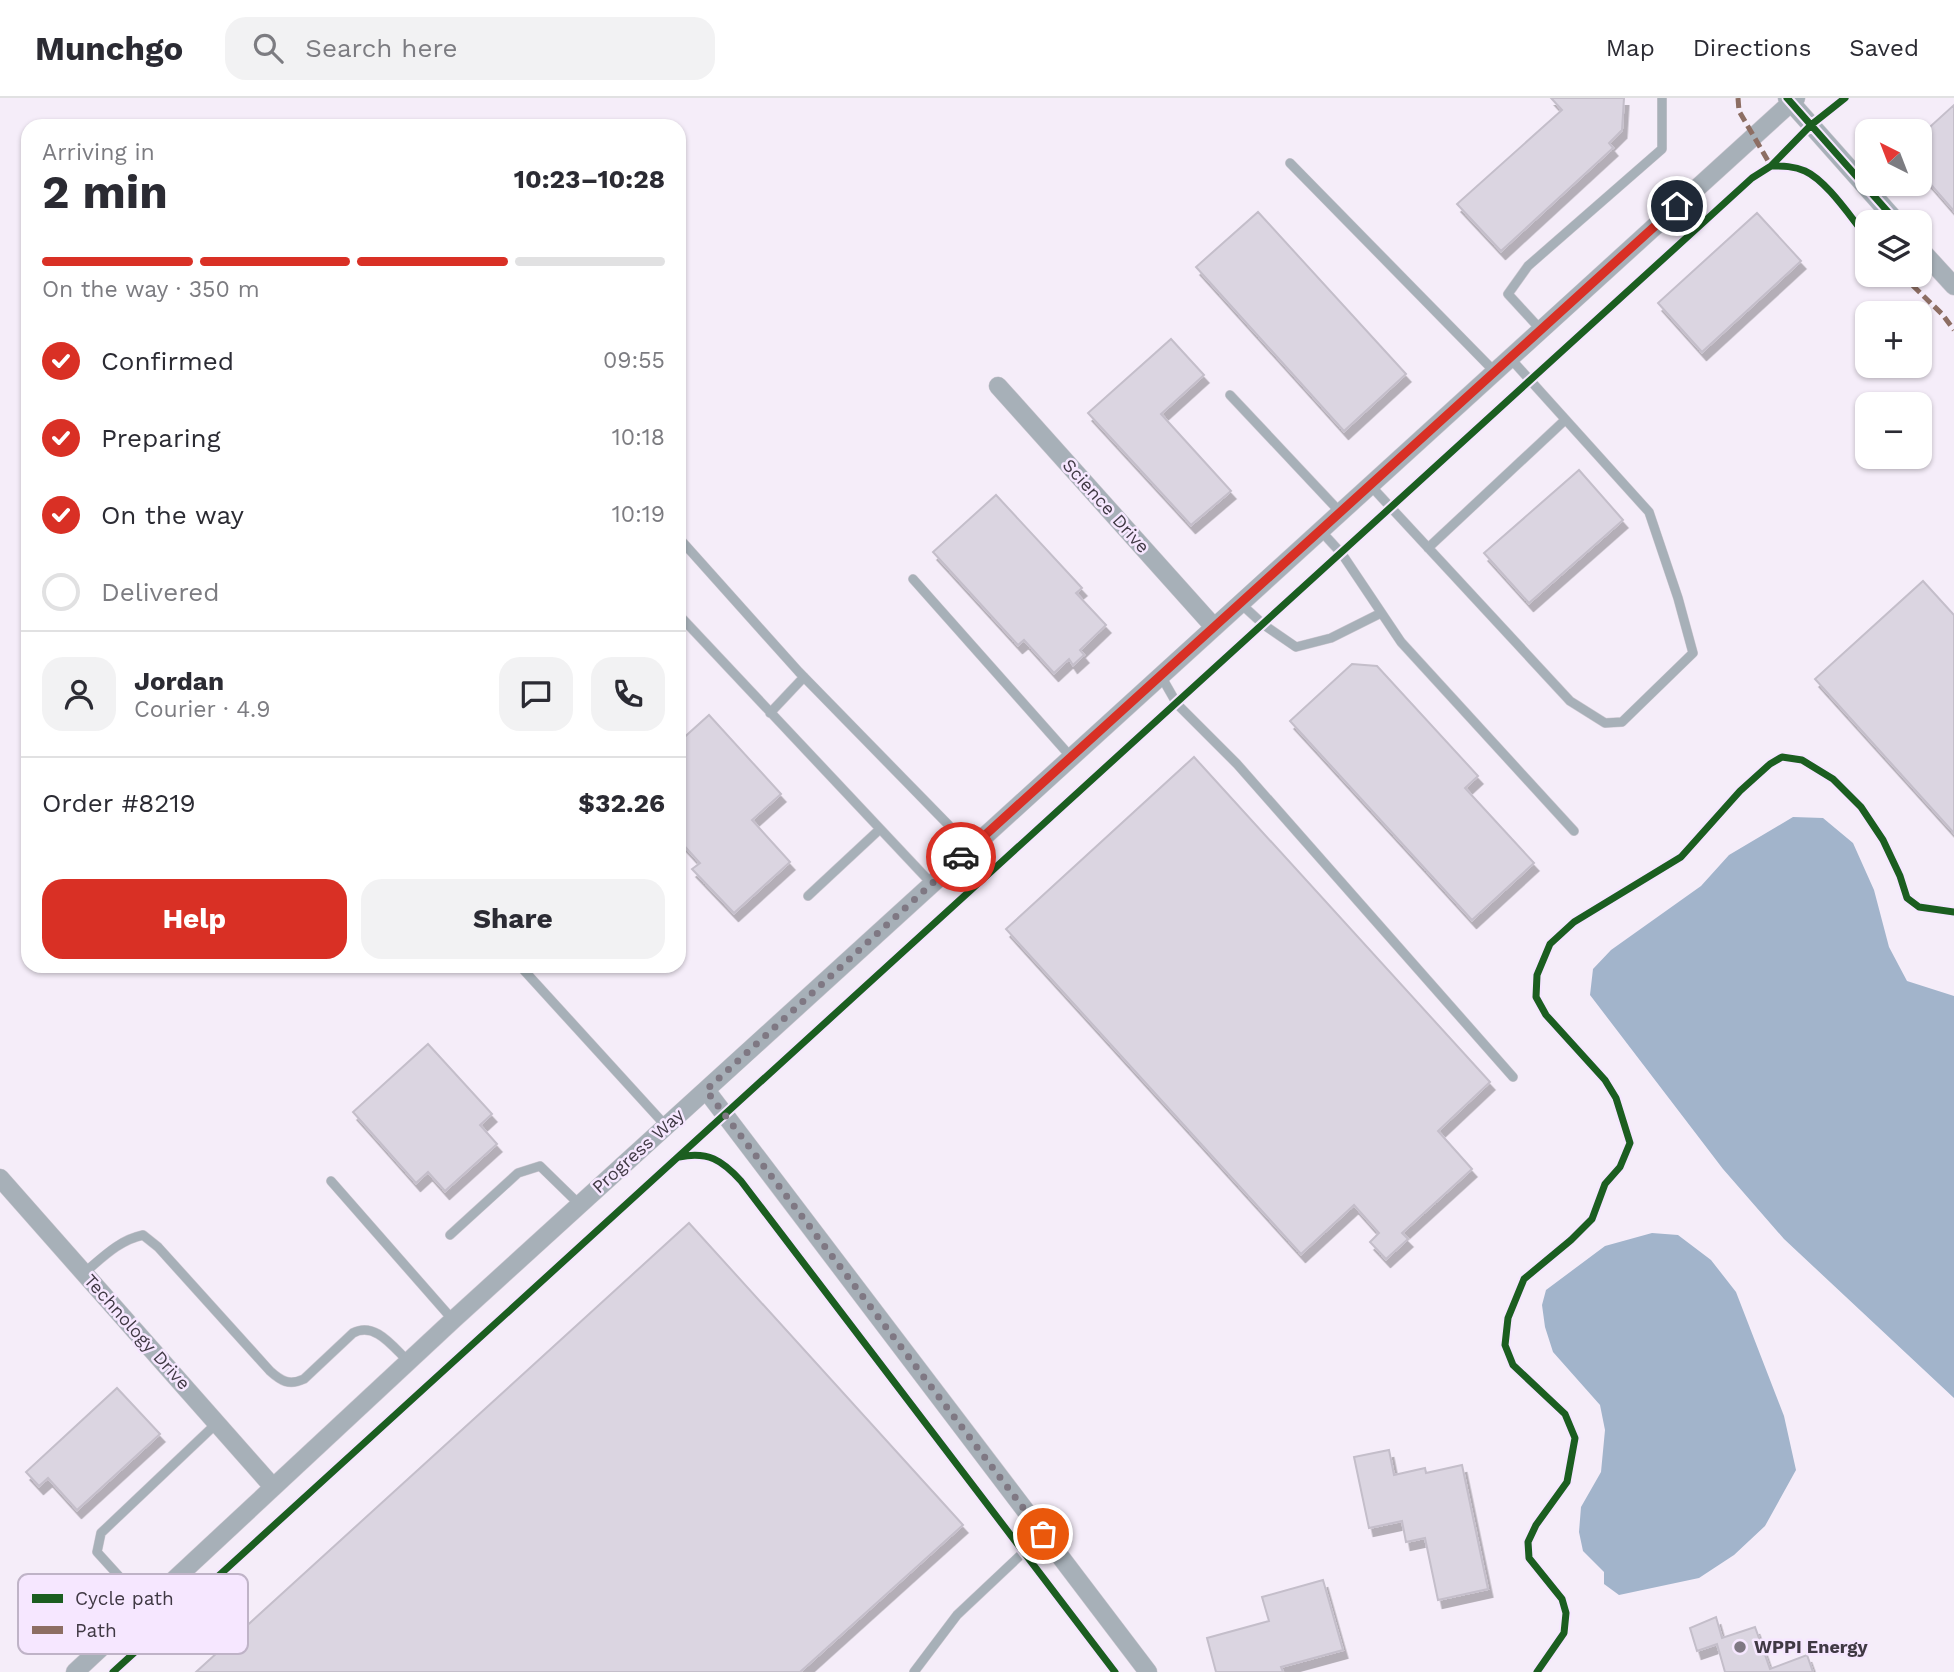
<!DOCTYPE html>
<meta charset="utf-8">
<style>
body{margin:0;font-family:"Work Sans",sans-serif;background:#f2f2f3;color:#2b2b33;height:100vh;display:flex;flex-direction:column;font-size:26px;white-space:nowrap}
*{box-sizing:border-box;margin:0}
p{font-size:23px;color:#7c7c81}
.icon{flex:none;width:38px;height:38px;fill:none;stroke:currentColor;stroke-width:2;stroke-linecap:round;stroke-linejoin:round}
.map{position:relative;flex:1;overflow:hidden}
.side{position:absolute;left:21px;top:21px;width:665px;height:854px;display:flex;flex-direction:column;background:#fff;border-radius:21px;box-shadow:0 2px 5px #0004}
.side>*{flex:none}
.needle{width:46px;rotate:318deg}
.fabs{position:absolute;left:1855px;top:21px;display:grid;gap:14px}
.fabs a{display:grid;place-items:center;width:77px;height:77px;border-radius:14px;background:#fff;box-shadow:0 2px 5px #0004;font-size:35px}
.pin{position:absolute;display:grid;place-items:center;width:60px;height:60px;color:#fff;margin:-30px;border:4px solid #fff;border-radius:50%;box-shadow:0 2px 7px #0007}
.courier{position:absolute;display:grid;place-items:center;width:70px;height:70px;margin:-35px;border:5px solid #d93025;border-radius:50%;background:#fff;color:#222;box-shadow:0 2px 9px #0007}
.headline em{font-style:normal;font-weight:700}
.headline div{display:flex;flex-direction:column-reverse}
.headline{display:flex;align-items:center;justify-content:space-between;height:119px;padding:0 21px}
h1{font-size:46px;font-weight:700;line-height:52px}
.bar{display:grid;grid-template-columns:repeat(4,1fr);gap:10px 7px;align-content:center;height:84px;padding:0 21px}
.bar i{height:9px;border-radius:5px;background:#e1e1e2}
.bar .active{background:#d93025}
.bar p{grid-column:span 4}
.line{display:flex;align-items:center;gap:18px;padding:0 21px;border-top:2px solid #e1e1e2}
.line div{flex:1}
.round{display:grid;place-items:center;flex:none;width:74px;height:74px;border-radius:21px;background:#f2f2f3}
ol{padding:0 21px;list-style:none}
li{display:flex;align-items:center;gap:21px;height:77px}
li p{margin-inline-start:auto}
li .icon{padding:7px;border-radius:50%;background:#d93025;color:#fff;stroke-width:4}
li:last-child{color:#7c7c81}
li i{width:38px;height:38px;border:4px solid #e1e1e2;border-radius:50%}
.primary-button{display:flex;gap:14px;margin-top:auto;padding:14px 21px}
.primary-button a{flex:1;height:80px;border-radius:21px;background:#d93025;color:#fff;font-size:28px;font-weight:700;line-height:80px;text-align:center}
.primary-button a+a{background:#f2f2f3;color:#2b2b33}
header{display:flex;align-items:center;gap:42px;box-sizing:border-box;height:98px;padding:0 35px;background:#fff;border-bottom:2px solid #e1e1e2}
header strong{font-size:33px}
nav{display:flex;gap:38px;margin-inline-start:auto;font-size:24px}
.search{width:490px;height:63px;background:#f2f2f3;display:flex;align-items:center;gap:18px;box-sizing:border-box;padding:0 24px;border-radius:21px;color:#7c7c81;font-size:26px}
.map>svg:first-child{display:block}
.water{fill:#a2b4cb}
.building{fill:#dbd5e1;stroke:#c4beca;stroke-width:2;filter:url(#shadow)}
.lines{fill:none;stroke-linecap:round;stroke-linejoin:round}
.service-casing{stroke:#d0cad4;stroke-width:10}
.minor-casing{stroke:#d0cad4;stroke-width:19}
.service{stroke:#a7b0b8;stroke-width:9}
.minor{stroke:#a7b0b8;stroke-width:18}
.quiet{stroke:#8d6e63;stroke-width:5;stroke-dasharray:10 5;stroke-linecap:butt}
.cycleway-casing{stroke:#f6e7ff;stroke-width:11}
.cycleway{stroke:#1b5e20;stroke-width:7}
.done{stroke:#7f7883;stroke-width:7;stroke-dasharray:0 12.6}
.route{stroke:#d93025;stroke-width:9}
.poi-dot{fill:#7f7883;stroke:#f6e7ff;stroke-width:2.5}
.labels{text-anchor:middle;stroke-width:5;stroke-linejoin:round;paint-order:stroke}
.street-label{font-size:18px;fill:#403944;stroke:#f6e7ff}
.poi-label{font-size:18px;font-weight:bold;fill:#403944;stroke:#f6e7ff;text-anchor:start}
.key{fill:#f6e7ff;stroke:#bfb3c7;stroke-width:2}
.key-label{font-size:19px;fill:#403944}
</style>
<header>
<strong>Munchgo</strong>
<div class="search"><svg class="icon" aria-label="search" viewBox="0 0 24 24"><circle cx="10" cy="10" r="6"/><path d="M15 15l6 6"/></svg>Search here</div>
<nav><a>Map</a><a>Directions</a><a>Saved</a></nav>
</header>
<div class="map">
<svg width="1954" height="1574" viewBox="0 0 1954 1574">
<defs>
<filter id="shadow"><feDropShadow dx="4.5" dy="8" stdDeviation="0" flood-color="#0004"/></filter>
</defs>
<rect width="100%" height="100%" fill="#f5edf9"/>
<!-- water -->
<path class="water" d="M1793,719L1823,720L1853,745L1874,792L1889,849L1907,883L1954,898V1300L1784,1141L1723,1071L1590,897L1593,871L1611,852L1701,788L1729,757Z
M1652,1135L1678,1137L1711,1162L1736,1194L1784,1318L1796,1372L1765,1428L1734,1457L1699,1480L1619,1497L1604,1486V1474L1583,1453L1579,1434L1581,1409L1601,1374L1605,1332L1600,1307L1553,1254L1545,1229L1542,1207L1546,1192L1605,1148Z"/>
<!-- building -->
<path class="building" d="M1551,0H1624L1622,32L1609,45L1613,50L1501,153L1457,106L1562,12Z
M1954,7V113L1920,74V38Z
M1258,114L1406,276L1344,333L1196,169Z
M1757,115L1801,163L1702,254L1658,205Z
M1171,241L1204,277L1161,316L1231,393L1191,427L1088,315Z
M1579,372L1623,422L1529,505L1484,455Z
M996,397L1082,490L1076,495L1106,527L1080,552L1084,557L1073,567L1069,561L1054,575L1024,542L1018,547L933,454Z
M1923,483L1954,517V735L1815,581Z
M1352,566L1377,568L1478,678L1465,690L1534,765L1472,822L1290,623Z
M709,617L781,696L752,722L790,764L734,815L692,771L700,765L679,742V644Z
M1194,659L1490,984L1438,1033L1472,1071L1402,1135L1408,1141L1386,1161L1370,1144L1379,1135L1354,1107L1301,1156L1006,831Z
M428,946L492,1016L480,1027L497,1046L445,1093L428,1074L416,1085L353,1014Z
M689,1125L963,1427L800,1574H196Z
M117,1290L160,1336L77,1412L48,1380L39,1388L26,1374Z
M1389,1352L1394,1377L1425,1370L1426,1375L1462,1367L1488,1491L1438,1502L1425,1440L1406,1444L1402,1423L1369,1430L1354,1359Z
M1323,1482L1343,1552L1281,1569L1283,1574H1216L1207,1540L1269,1523L1262,1499Z
M1716,1519L1722,1540L1755,1529L1770,1571L1807,1557L1813,1574H1725L1717,1546L1697,1553L1690,1530Z"/>
<g class="lines">
<defs>
<path id="service" d="M1290,65L1495,274
M1541,232L1508,196L1528,168L1662,51V0
M1230,297L1340,414
M1370,387L1570,603L1605,625L1622,624L1693,555L1678,500L1649,414L1510,260
M1320,432L1342,456L1401,544L1574,733
M679,440L799,574L971,750
M1428,450L1565,322
M913,481L1071,659
M1240,505L1264,527L1296,549L1331,540L1381,515
M679,517L932,786
M1161,578L1177,606L1237,666L1513,979
M770,615L804,579
M808,798L880,731
M520,868L666,1028
M331,1083L453,1222
M450,1137L518,1075L540,1068L580,1107
M84,1175C102,1160 119,1142 143,1137L158,1149L270,1273C281,1283 289,1288 304,1281L353,1235C375,1223 393,1249 408,1263
M146,1508L97,1454L101,1435L217,1325
M914,1574L957,1517L1043,1436"/>
<path id="minor" d="M1787,0L1897,124
M1920,151L1954,188
M998,288L1214,529
M706,992L1148,1574
M0,1080L273,1389
M75,1574L453,1222L1796,0"/>
</defs>
<!-- service casing -->
<use href="#service" class="service-casing"/>
<!-- minor casing -->
<use href="#minor" class="minor-casing"/>
<!-- service -->
<use href="#service" class="service"/>
<!-- minor -->
<use href="#minor" class="minor"/>
<!-- quiet -->
<path class="quiet" d="M1738,0L1739,13L1771,68
M1902,177L1942,216L1954,232"/>
<defs>
<path id="cycleway" d="M1787,0L1897,124
M1771,68C1783,68 1794,68 1805,73C1827,83 1851,120 1867,139
M679,1059C708,1053 722,1062 741,1083L1115,1574
M113,1574L1752,80L1771,68L1811,27L1845,0
M1537,1574L1564,1535L1566,1515L1562,1501L1529,1460L1528,1444L1536,1427L1567,1384L1575,1340L1565,1316L1513,1267L1505,1247L1508,1220L1524,1181L1571,1142L1592,1121L1605,1086L1620,1069L1630,1045L1616,1000L1605,982L1546,917L1536,899L1537,877L1550,846L1574,824L1681,759L1740,693L1770,666L1782,659L1802,662L1833,681L1861,709L1883,742L1900,778L1907,800L1919,809L1954,814"/>
</defs>
<!-- cycleway casing -->
<use href="#cycleway" class="cycleway-casing"/>
<!-- cycleway -->
<use href="#cycleway" class="cycleway"/>
</g>
<g class="lines">
<!-- done -->
<path class="done" d="M961,759L706,992L1043,1436"/>
<!-- route -->
<path class="route" d="M961,759L1677,108"/>
</g>
<!-- markers -->
<circle class="poi-dot" cx="1740" cy="1549" r="7"/>
<g class="labels">
<!-- street labels -->
<g class="street-label">
<text transform="translate(1106 408) rotate(48)" y="6">Science Drive</text>
<text transform="translate(638 1053) rotate(-42)" y="6">Progress Way</text>
<text transform="translate(137 1234) rotate(48)" y="6">Technology Drive</text>
</g>
<!-- poi labels -->
<g class="poi-label">
<text x="1754" y="1555">WPPI Energy</text>
</g>
</g>
<!-- legend -->
<rect x="18" y="1476" width="230" height="80" rx="10" class="key"/>
<rect x="32" y="1496" width="31" height="9" fill="#1b5e20"/>
<rect x="32" y="1528" width="31" height="8" fill="#8d6e63"/>
<g class="key-label">
<text x="75" y="1507">Cycle path</text>
<text x="75" y="1539">Path</text>
</g>
</svg>
<div class="fabs">
<a><svg class="needle" viewBox="-14 -14 28 28"><path d="M0-13l5 13h-10z" fill="#e53935"/><path d="M0 13l5-13h-10z" fill="#7c7c81"/></svg></a>
<a><svg class="icon" aria-label="layers" viewBox="0 0 24 24"><path d="M12 4l9 5-9 5-9-5zM3 14l9 5 9-5"/></svg></a>
<a>+</a>
<a>−</a>
</div>
<div class="pin" style="left:1043px;top:1436px;background:#ea580c"><svg class="icon" aria-label="bag" viewBox="0 0 24 24"><path d="M5 8h14l-1 12H6zM9 8a3 3 0 0 1 6 0"/></svg></div>
<div class="pin" style="left:1677px;top:108px;background:#1f2937"><svg class="icon" aria-label="home" viewBox="0 0 24 24"><path d="M3 11l9-7 9 7M6 9v11h12V9"/></svg></div>
<div class="courier" style="left:961px;top:759px"><svg class="icon" aria-label="car" viewBox="0 0 24 24"><path d="M5 17H2v-5l4-1 3-4h7l3 4 3 1v5h-3M9 17h6M6 11h13"/><circle cx="7" cy="17" r="2"/><circle cx="17" cy="17" r="2"/></svg></div>
<section class="side">
<div class="headline"><div><h1>2 min</h1><p>Arriving in</p></div><em>10:23–10:28</em></div>
<div class="bar"><i class="active"></i><i class="active"></i><i class="active"></i><i></i><p>On the way · 350 m</p></div>
<ol>
<li><svg class="icon" aria-label="check" viewBox="0 0 24 24"><path d="M5 12l5 5 9-10"/></svg>Confirmed<p>09:55</p></li>
<li><svg class="icon" aria-label="check" viewBox="0 0 24 24"><path d="M5 12l5 5 9-10"/></svg>Preparing<p>10:18</p></li>
<li><svg class="icon" aria-label="check" viewBox="0 0 24 24"><path d="M5 12l5 5 9-10"/></svg>On the way<p>10:19</p></li>
<li><i></i>Delivered</li>
</ol>
<div class="line" style="height:126px"><a class="round"><svg class="icon" aria-label="person" viewBox="0 0 24 24"><circle cx="12" cy="8" r="4"/><path d="M4 21q1-7 8-7t8 7"/></svg></a><div><b>Jordan</b><p>Courier · 4.9</p></div><a class="round"><svg class="icon" aria-label="chat" viewBox="0 0 24 24"><path d="M4 5h16v11H9l-5 4z"/></svg></a><a class="round"><svg class="icon" aria-label="phone" viewBox="0 0 24 24"><path d="M5 4h4l2 5-3 2q2 4 5 5l2-3 5 2v4C11 20 4 13 5 4z"/></svg></a></div>
<div class="line" style="height:91px"><div>Order #8219</div><b>$32.26</b></div>
<div class="primary-button"><a>Help</a><a>Share</a></div>
</section>
</div>
